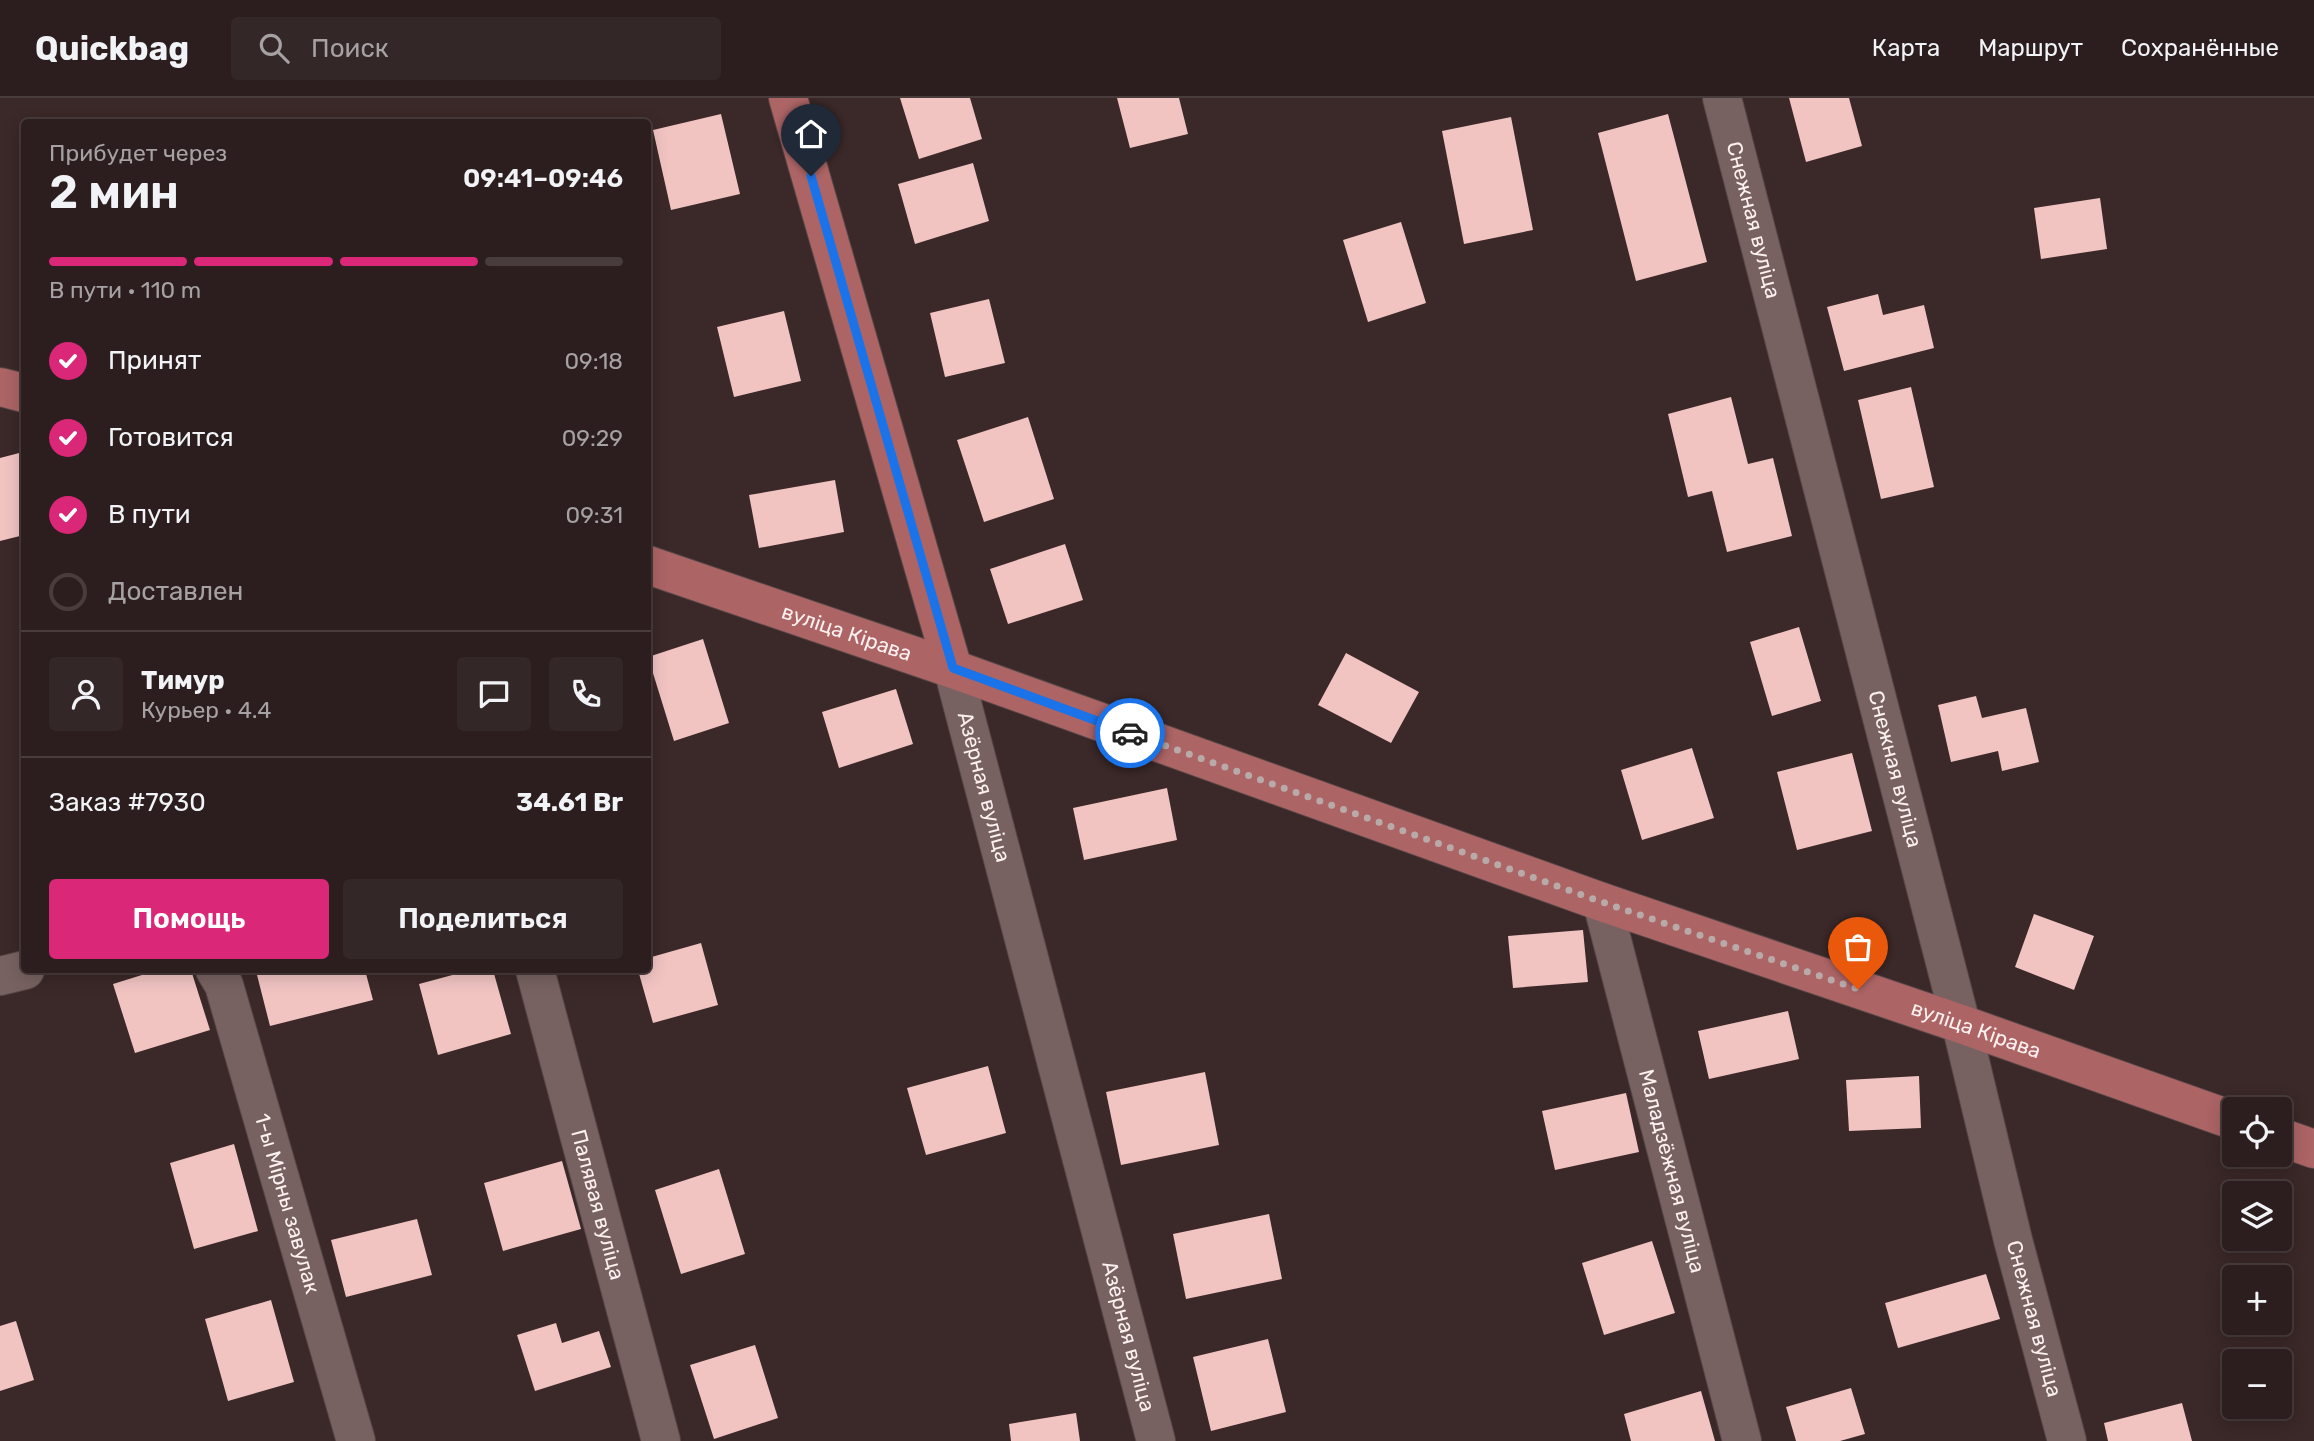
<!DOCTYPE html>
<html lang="ru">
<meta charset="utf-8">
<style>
body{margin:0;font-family:Rubik,sans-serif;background:#342727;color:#f1f3f6;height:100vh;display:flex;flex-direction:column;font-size:26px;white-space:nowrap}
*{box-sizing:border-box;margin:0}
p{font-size:23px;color:#a6a2a4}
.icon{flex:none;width:38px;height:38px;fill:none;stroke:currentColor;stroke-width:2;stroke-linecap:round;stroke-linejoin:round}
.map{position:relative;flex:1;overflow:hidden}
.sheet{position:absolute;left:21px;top:21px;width:630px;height:854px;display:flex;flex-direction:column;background:#2c1e1e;border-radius:7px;box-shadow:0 4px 18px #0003,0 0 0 2px #483c3c}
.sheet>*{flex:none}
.fabs{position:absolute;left:2222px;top:999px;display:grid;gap:14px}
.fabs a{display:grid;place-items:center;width:70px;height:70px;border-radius:7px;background:#2c1e1e;box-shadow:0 4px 18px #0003,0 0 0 2px #483c3c;font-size:35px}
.pin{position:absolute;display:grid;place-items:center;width:60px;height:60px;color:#fff;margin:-72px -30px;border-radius:50% 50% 50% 0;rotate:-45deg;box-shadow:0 0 7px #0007}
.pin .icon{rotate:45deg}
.courier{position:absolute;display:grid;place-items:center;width:70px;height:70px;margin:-35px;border:5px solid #1a73e8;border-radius:50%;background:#fff;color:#222;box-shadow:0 2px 9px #0007}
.overview em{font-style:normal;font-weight:600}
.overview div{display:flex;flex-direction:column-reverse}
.overview{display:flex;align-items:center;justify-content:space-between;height:119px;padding:0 28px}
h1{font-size:46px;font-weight:600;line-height:52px}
.bar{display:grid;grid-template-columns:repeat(4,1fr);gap:10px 7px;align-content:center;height:84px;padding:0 28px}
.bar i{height:9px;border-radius:5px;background:#483c3c}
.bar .on{background:#db2777}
.bar p{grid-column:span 4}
.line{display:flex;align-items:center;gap:18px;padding:0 28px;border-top:2px solid #483c3c}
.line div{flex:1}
.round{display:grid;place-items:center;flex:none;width:74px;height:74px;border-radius:7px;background:#342727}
ol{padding:0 28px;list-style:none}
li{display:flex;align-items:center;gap:21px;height:77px}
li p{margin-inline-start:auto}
li .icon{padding:7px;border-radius:50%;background:#db2777;color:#fff;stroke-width:4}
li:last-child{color:#a6a2a4}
li i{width:38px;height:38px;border:4px solid #483c3c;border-radius:50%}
.primary-button{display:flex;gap:14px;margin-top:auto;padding:14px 28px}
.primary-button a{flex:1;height:80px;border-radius:7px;background:#db2777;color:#fff;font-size:28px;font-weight:600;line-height:80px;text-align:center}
.primary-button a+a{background:#342727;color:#f1f3f6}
header{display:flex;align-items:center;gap:42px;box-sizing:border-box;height:98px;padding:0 35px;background:#2c1e1e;border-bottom:2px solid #483c3c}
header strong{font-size:33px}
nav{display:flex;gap:38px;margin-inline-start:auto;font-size:24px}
.search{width:490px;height:63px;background:#342727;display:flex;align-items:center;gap:18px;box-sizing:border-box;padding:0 24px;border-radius:7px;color:#a6a2a4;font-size:26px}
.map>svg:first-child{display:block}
.building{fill:#f1c4c2}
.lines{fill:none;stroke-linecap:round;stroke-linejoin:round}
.minor-casing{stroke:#564746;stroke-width:40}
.major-casing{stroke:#564746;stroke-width:40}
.minor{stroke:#776261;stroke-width:38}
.major{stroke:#ac6465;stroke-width:38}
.done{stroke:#b9aaaa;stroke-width:7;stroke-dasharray:0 12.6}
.route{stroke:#1a73e8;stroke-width:9}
.labels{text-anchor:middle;stroke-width:7;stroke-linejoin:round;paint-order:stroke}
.street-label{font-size:21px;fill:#fdf0f0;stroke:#3b2828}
</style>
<header>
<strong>Quickbag</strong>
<div class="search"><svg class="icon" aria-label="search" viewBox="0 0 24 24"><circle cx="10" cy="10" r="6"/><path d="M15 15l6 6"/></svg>Поиск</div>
<nav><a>Карта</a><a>Маршрут</a><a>Сохранённые</a></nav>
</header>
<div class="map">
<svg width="2314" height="1343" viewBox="0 0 2314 1343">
<rect width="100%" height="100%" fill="#3b2828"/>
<!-- building -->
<path class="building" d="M900,0H970L982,41L919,61Z
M1117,0H1179L1188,36L1130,50Z
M1789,0H1849L1862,48L1806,64Z
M721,16L740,96L671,112L653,32Z
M1668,16L1707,164L1636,183L1598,35Z
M1511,19L1533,132L1464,146L1442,33Z
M973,65L989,123L915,146L898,86Z
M2100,100L2107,151L2041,161L2034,110Z
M1401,124L1426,205L1368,224L1343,142Z
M1878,196L1883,217L1924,207L1934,250L1844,273L1827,209Z
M989,201L1005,265L945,279L930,215Z
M784,213L801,283L734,299L717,229Z
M1911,289L1934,389L1881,401L1858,302Z
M1731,299L1748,366L1773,360L1792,438L1727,454L1712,393L1688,399L1668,316Z
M1028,319L1054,401L984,424L957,342Z
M23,354L24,437L0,443V360Z
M835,382L844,434L759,450L749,397Z
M1065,446L1083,502L1008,526L990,471Z
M1799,529L1821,603L1772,618L1750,544Z
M703,541L729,625L674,643L648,559Z
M1346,555L1419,594L1391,645L1318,607Z
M896,591L913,646L839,670L822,614Z
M1976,598L1982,620L2026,610L2039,664L2002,673L1998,653L1951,664L1938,607Z
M1692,650L1714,720L1642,742L1621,672Z
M1852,655L1872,733L1797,752L1777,674Z
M1167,690L1177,742L1084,762L1073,710Z
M2034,816L2094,838L2074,892L2015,869Z
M1583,832L1588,884L1513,890L1508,838Z
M701,845L718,907L653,925L638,872H648V860Z
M158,872H191L210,932L135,955L113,886Z
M263,872H365L373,902L270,928L256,873Z
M471,872H493L511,936L438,957L419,886Z
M1788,913L1799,961L1709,981L1698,933Z
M988,968L1006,1035L926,1057L907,990Z
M1205,974L1219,1047L1121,1067L1106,994Z
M1919,978L1921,1030L1849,1033L1846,982Z
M1626,995L1639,1054L1555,1072L1542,1013Z
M234,1046L258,1133L194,1151L170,1065Z
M562,1063L581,1131L503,1153L484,1085Z
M719,1071L745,1156L681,1176L655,1092Z
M1269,1116L1282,1181L1186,1201L1173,1136Z
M417,1121L432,1177L346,1199L331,1142Z
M1652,1143L1675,1215L1604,1237L1582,1165Z
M1986,1176L2000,1221L1898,1250L1885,1205Z
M271,1202L294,1284L228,1303L205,1221Z
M16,1223L34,1282L0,1293V1228Z
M556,1225L562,1245L599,1233L611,1269L535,1293L517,1237Z
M1268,1241L1286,1314L1211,1333L1193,1259Z
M755,1247L778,1320L714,1341L690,1267Z
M1851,1290L1865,1336L1840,1343H1796L1786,1309Z
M1701,1293L1715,1343H1631L1624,1316Z
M2182,1305L2192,1343H2108L2104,1325Z
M1076,1315L1080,1343H1011L1009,1326Z"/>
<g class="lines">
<defs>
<g id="minor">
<path id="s1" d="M1722,0L1961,926L2013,1142L2067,1343"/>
<path id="s2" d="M953,571L1156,1343"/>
<path id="s3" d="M1602,804L1742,1343"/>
<path id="s4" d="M215,872L224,887L356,1343"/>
<path id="s5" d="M535,872L661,1343"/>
<path d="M0,878L25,872"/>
</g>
<g id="major">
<path d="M788,0L953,571"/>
<path d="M0,289L24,295"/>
<path id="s6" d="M648,467L953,571L1602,804L1961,926L2235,1023"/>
<path d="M2280,1039L2314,1051"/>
</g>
</defs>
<!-- minor casing -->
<use href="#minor" class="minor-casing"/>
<!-- major casing -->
<use href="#major" class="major-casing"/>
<!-- minor -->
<use href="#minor" class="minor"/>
<!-- major -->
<use href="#major" class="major"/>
</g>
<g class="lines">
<!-- done -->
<path class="done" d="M1130,635L1602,804L1858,891"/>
<!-- route -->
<path class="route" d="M811,78L953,570L1130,635"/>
</g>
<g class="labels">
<!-- street labels -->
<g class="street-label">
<text dy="7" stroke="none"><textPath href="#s1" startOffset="126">Снежная вуліца</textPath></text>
<text dy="7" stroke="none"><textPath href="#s6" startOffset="210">вуліца Кірава</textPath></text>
<text dy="7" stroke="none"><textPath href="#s1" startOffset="693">Снежная вуліца</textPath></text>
<text dy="7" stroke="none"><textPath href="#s2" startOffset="122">Азёрная вуліца</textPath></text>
<text dy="7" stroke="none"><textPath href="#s6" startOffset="1407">вуліца Кірава</textPath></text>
<text dy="7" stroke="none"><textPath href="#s3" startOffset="278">Маладзёжная вуліца</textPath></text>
<text dy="7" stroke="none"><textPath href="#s4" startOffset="245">1-ы Мірны завулак</textPath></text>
<text dy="7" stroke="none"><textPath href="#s5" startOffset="243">Палявая вуліца</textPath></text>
<text dy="7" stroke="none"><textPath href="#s1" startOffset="1260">Снежная вуліца</textPath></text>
<text dy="7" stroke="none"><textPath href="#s2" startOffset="690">Азёрная вуліца</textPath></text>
</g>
</g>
</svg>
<div class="fabs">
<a><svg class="icon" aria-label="locate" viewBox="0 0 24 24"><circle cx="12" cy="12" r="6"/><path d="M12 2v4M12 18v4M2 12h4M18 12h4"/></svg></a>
<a><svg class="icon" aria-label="layers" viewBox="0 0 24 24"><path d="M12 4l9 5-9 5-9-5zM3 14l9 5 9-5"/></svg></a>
<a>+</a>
<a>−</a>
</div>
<div class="pin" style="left:1858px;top:891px;background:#ea580c"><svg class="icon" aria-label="bag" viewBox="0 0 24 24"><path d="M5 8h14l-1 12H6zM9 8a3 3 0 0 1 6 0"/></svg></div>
<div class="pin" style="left:811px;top:78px;background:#1f2937"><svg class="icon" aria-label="home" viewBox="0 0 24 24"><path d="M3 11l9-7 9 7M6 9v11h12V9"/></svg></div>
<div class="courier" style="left:1130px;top:635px"><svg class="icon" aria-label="car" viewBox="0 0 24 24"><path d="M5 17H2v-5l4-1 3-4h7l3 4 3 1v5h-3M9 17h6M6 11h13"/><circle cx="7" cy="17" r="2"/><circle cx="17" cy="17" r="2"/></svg></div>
<section class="sheet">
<div class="overview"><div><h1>2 мин</h1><p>Прибудет через</p></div><em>09:41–09:46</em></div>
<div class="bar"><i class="on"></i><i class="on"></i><i class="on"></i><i></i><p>В пути · 110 m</p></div>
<ol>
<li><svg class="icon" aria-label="check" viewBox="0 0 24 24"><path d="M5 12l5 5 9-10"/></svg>Принят<p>09:18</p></li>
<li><svg class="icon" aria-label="check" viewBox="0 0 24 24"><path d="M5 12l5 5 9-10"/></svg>Готовится<p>09:29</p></li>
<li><svg class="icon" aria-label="check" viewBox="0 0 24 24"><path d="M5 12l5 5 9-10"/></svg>В пути<p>09:31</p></li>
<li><i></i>Доставлен</li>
</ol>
<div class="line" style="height:126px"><a class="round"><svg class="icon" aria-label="person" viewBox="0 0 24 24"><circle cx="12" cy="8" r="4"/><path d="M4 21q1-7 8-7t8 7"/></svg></a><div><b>Тимур</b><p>Курьер · 4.4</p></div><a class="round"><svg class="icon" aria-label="chat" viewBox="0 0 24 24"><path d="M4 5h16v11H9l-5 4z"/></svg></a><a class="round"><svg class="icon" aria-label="phone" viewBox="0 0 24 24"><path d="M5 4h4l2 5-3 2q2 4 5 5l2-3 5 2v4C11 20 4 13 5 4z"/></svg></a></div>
<div class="line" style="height:91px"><div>Заказ #7930</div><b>34.61 Br</b></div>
<div class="primary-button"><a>Помощь</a><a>Поделиться</a></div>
</section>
</div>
